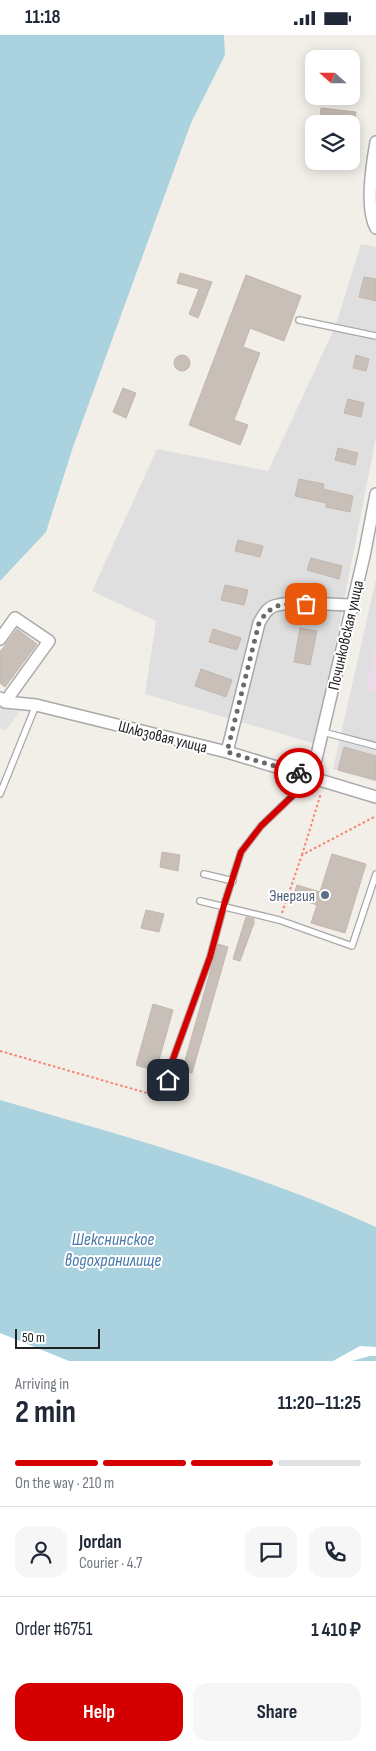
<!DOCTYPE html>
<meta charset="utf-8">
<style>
body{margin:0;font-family:"Sofia Sans Condensed",sans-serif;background:#f6f6f7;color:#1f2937;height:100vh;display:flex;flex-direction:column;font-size:19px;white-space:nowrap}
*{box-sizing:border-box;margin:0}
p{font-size:16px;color:#747a83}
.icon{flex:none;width:28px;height:28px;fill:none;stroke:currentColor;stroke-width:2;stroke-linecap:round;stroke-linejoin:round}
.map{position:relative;height:1326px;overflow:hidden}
.side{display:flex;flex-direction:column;background:#fff;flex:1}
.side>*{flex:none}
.needle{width:32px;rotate:291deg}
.fabs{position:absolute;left:305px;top:15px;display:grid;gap:10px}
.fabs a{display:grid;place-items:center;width:55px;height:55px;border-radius:10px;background:#fff;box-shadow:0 2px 12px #0003;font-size:25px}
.scale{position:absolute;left:15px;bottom:12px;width:85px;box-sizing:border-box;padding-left:5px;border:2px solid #222;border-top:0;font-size:14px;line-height:18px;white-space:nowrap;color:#222;-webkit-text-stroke:4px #fff;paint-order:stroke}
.pin{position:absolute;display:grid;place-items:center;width:42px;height:42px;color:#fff;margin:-21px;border-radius:10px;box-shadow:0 2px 8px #0006}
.courier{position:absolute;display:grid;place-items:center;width:50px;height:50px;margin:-25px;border:4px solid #d40000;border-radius:50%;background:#fff;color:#222;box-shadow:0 1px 6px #0007}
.headline em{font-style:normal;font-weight:700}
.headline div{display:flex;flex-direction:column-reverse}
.headline{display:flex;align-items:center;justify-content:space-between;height:85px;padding:0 15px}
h1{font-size:32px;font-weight:700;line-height:38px}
.bar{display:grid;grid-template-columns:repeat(4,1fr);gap:8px 5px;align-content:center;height:60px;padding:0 15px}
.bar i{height:6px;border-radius:4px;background:#e0e1e3}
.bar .on{background:#d40000}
.bar p{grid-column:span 4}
.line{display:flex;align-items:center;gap:12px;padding:0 15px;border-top:1px solid #e0e1e3}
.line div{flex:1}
.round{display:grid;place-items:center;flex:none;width:52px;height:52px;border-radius:15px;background:#f6f6f7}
.action{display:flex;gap:10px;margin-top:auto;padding:10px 15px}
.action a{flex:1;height:58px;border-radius:15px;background:#d40000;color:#fff;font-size:20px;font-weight:700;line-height:58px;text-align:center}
.action a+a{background:#f6f6f7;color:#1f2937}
.status{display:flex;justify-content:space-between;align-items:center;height:35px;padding:0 25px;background:#fff;direction:ltr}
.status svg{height:14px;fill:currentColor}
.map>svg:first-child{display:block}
.residential{fill:#e0dfdf}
.industrial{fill:#ebdbe8}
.parking{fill:#e2e2e2}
.water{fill:#aad3df}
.pier{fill:#fff}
.building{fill:#c7bfb8;stroke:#c4b6ab}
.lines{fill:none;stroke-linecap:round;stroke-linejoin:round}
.lane-casing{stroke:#a9a9a9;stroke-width:8}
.street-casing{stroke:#a9a9a9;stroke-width:14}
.path{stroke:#fa8072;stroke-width:2;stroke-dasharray:2.5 2.5;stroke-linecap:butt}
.lane{stroke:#fff;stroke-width:5.5}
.street{stroke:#fff;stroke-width:11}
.done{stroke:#6b6a68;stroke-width:5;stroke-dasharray:0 9}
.route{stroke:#d40000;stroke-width:6}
.service-dot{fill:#5c6f8a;stroke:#fff;stroke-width:2}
.labels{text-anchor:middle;stroke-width:4;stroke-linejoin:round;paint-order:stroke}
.street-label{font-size:16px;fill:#222;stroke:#fff}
.service-label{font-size:16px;fill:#4e5e75;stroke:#fff;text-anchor:end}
.water-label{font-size:18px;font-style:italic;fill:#4a7aab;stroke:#fff}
</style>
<div class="status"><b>11:18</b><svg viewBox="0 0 49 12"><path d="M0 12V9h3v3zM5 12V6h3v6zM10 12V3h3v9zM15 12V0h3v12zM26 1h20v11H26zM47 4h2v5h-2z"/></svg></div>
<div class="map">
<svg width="376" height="1326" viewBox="0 0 376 1326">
<rect width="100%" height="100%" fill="#f2efe9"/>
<!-- residential -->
<path class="residential" d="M361,209L376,212V402L316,709L145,659L156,586L92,556L157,414L268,436L335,292Z
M376,544V747L333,734Z"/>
<!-- industrial -->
<path class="industrial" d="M376,607V658L366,655Z"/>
<!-- parking -->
<path class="parking" d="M0,663L19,678L5,696L0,693Z"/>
<!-- water -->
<path class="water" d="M0,0H224L225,20L191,88L73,412L46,497L0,546Z
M0,1065C127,1102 256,1137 376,1192V1326H0Z"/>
<!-- pier -->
<path class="pier" d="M0,1298L69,1326H0Z
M360,1311L376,1312V1321H370L352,1326H333Z"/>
<!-- building -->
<path class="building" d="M321,73L356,77L354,89L320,85Z
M180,238L212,247L198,283L189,279L199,254L177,248Z
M246,240L301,261L284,306L250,293L243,312L260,318L234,385L248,390L240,410L189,390Z
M364,242L376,244V266L359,262Z
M356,320L369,324L366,336L353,333Z
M174 328a8 8 0 1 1 16 0a8 8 0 1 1-16 0Z
M123,353L136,358L126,383L113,377Z
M348,364L364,368L361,382L344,378Z
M338,413L358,418L355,430L335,425Z
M299,444L324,449L323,454L353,461L350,477L326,472V468L295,461Z
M238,505L263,511L260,522L235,516Z
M311,523L342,531L339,544L307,535Z
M225,550L248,555L244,570L221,565Z
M300,593L317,596L310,630L294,627Z
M17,594L37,609L5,652L0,648V617Z
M213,594L241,603L237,615L209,607Z
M201,634L232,645L226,662L195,651Z
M344,712L376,721V745L338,735Z
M162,817L180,820L178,836L160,832Z
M332,819L366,829L345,898L311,888L317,870L293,862L297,850L320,857Z
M146,875L164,879L159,897L141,893Z
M246,882L254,884V888L240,926L233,924Z
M218,909L228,912L192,1038L182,1036Z
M153,969L173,975L156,1036L136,1030Z"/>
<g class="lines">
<defs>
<path id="lane" d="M299,285L376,301
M323,697L376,711
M0,759L36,670
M204,839L233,846
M200,866L279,885L352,911L376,839
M168,1045L173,1024L210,922L224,870L241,817L261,791L312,742"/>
<path id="street" d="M376,107C372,130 365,173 376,193
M0,604L15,583L49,606L5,667
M0,663L5,667L36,670L227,717L376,762
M227,717L259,588C263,581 266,574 274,571C291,565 333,570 352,570
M312,741L364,521L376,459"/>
</defs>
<!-- lane casing -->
<use href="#lane" class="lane-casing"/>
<!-- street casing -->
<use href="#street" class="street-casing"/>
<!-- path -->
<path class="path" d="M302,820L321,758
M282,878L302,820L376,781
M0,1016L154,1060L163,1051"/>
<!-- lane -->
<use href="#lane" class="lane"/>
<!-- street -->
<use href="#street" class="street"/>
</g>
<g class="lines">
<!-- done -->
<path class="done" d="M299,738L227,717L259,588C272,567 283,569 306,569"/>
<!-- route -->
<path class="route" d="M168,1045L173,1024L210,922L224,870L241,817L261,791L312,742L299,738"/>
</g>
<!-- markers -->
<circle class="service-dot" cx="325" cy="860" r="5"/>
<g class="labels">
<!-- street labels -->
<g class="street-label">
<text transform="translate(345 600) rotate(-77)" y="6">Починковская улица</text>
<text transform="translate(163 701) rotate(14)" y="6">Шлюзовая улица</text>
</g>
<!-- service labels -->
<g class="service-label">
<text x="315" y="866">Энергия</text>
</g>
<!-- water labels -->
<g class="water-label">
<text x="113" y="1210">Шекснинское<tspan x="113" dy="21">водохранилище</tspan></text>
</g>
</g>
</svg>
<div class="fabs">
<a><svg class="needle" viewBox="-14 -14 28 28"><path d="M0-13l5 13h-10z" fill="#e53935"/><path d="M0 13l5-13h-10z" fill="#747a83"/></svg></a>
<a><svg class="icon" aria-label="layers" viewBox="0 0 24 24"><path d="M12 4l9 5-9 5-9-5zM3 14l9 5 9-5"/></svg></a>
</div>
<div class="scale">50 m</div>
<div class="pin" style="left:306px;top:569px;background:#ea580c"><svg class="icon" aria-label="bag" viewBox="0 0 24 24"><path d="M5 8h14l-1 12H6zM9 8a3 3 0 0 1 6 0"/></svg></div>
<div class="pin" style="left:168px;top:1045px;background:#1f2937"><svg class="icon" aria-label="home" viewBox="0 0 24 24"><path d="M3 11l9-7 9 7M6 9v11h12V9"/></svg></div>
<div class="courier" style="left:299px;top:738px"><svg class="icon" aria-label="bike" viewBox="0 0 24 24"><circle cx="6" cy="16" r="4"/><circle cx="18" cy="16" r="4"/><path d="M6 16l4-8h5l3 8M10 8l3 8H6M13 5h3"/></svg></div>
</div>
<section class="side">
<div class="headline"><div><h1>2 min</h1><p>Arriving in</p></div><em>11:20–11:25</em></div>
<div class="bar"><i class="on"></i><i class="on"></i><i class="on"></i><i></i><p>On the way · 210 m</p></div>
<div class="line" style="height:90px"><a class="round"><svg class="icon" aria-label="person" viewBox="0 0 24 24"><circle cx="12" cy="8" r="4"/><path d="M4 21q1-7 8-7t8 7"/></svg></a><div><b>Jordan</b><p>Courier · 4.7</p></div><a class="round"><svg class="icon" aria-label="chat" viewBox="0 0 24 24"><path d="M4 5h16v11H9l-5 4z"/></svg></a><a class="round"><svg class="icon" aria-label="phone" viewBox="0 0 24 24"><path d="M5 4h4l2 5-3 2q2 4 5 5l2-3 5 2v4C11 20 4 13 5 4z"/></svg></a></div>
<div class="line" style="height:65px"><div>Order #6751</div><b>1 410 ₽</b></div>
<div class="action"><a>Help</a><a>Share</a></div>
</section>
